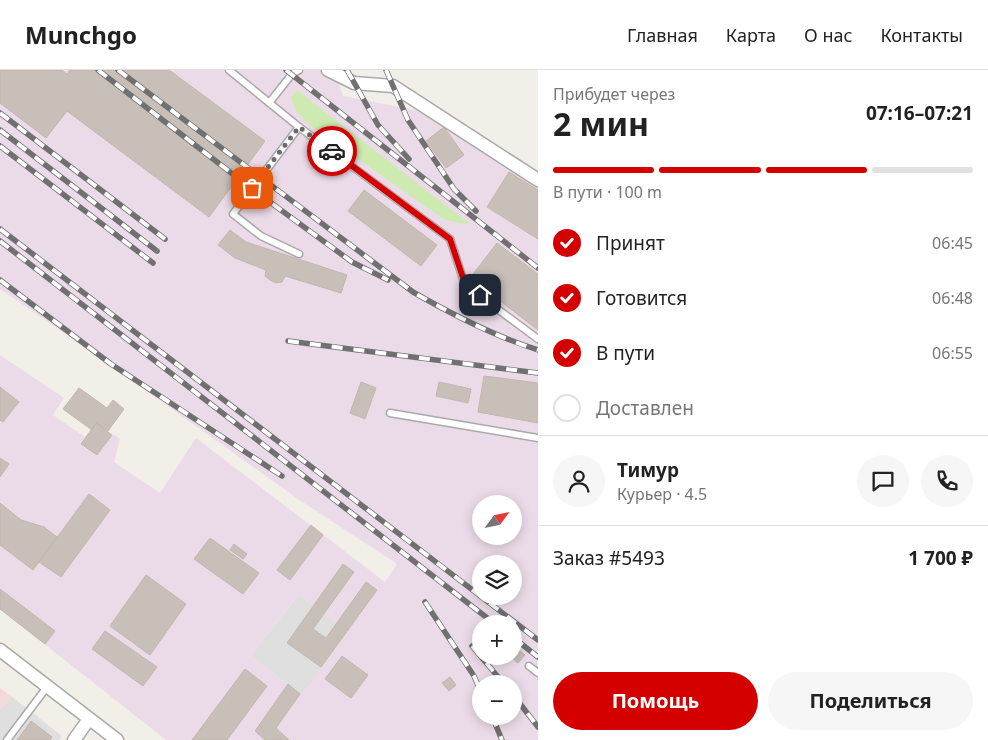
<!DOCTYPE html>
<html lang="ru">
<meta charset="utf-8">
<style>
body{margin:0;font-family:"Noto Sans",sans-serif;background:#f6f6f6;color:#222;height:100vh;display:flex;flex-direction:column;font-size:19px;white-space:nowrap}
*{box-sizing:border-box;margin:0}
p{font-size:16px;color:#767676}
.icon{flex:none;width:28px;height:28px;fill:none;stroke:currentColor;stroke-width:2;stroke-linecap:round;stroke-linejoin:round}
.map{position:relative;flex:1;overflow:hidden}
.details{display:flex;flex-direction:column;background:#fff;width:450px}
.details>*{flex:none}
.needle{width:32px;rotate:57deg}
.controls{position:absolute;left:472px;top:425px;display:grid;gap:10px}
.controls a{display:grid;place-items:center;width:50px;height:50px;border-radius:50%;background:#fff;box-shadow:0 2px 12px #0003;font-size:25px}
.pin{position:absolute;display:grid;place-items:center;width:42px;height:42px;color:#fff;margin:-21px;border-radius:10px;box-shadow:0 2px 8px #0006}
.courier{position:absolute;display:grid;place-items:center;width:50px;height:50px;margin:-25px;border:4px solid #d40000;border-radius:50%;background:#fff;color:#222;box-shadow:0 1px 6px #0007}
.overview em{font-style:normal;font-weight:700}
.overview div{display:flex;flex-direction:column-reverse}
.overview{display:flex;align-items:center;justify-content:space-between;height:85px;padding:0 15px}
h1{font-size:32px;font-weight:700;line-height:38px}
.bar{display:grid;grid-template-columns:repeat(4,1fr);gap:8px 5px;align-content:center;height:60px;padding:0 15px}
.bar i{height:6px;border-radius:4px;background:#e0e0e0}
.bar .current{background:#d40000}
.bar p{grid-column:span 4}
.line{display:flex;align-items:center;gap:12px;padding:0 15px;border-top:1px solid #e0e0e0}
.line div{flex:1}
.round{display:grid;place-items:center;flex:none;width:52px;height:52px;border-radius:26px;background:#f6f6f6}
ol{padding:0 15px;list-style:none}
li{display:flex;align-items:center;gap:15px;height:55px}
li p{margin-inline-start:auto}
li .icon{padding:5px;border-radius:50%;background:#d40000;color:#fff;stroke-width:4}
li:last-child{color:#767676}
li i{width:28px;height:28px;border:2px solid #e0e0e0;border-radius:50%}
.primary-button{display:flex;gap:10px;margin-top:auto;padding:10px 15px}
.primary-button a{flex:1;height:58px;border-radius:30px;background:#d40000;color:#fff;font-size:20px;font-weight:700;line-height:58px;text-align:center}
.primary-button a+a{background:#f6f6f6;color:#222}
header{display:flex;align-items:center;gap:30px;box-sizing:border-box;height:70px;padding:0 25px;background:#fff;border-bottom:1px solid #e0e0e0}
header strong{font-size:24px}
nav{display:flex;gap:28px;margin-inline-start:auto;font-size:18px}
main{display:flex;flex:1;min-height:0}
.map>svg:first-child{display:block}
.residential{fill:#e0dfdf}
.commercial{fill:#f2dad9}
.industrial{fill:#ebdbe8;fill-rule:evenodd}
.grass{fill:#cdebb0}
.building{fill:#c7bfb8;stroke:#c4b6ab}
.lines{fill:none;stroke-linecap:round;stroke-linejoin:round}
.lane-casing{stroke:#a9a9a9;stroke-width:9}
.street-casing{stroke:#a9a9a9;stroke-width:15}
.lane{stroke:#fff;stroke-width:6}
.street{stroke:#fff;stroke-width:12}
.rail-casing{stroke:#707070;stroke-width:5.5}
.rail{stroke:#fff;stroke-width:4;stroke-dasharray:11;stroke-linecap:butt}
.done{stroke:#6b6a68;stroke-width:5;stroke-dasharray:0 9}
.route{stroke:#d40000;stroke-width:6}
</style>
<header>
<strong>Munchgo</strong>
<nav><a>Главная</a><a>Карта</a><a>О нас</a><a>Контакты</a></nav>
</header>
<main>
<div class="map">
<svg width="538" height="670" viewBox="0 0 538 670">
<rect width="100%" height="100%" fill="#f2efe9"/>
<!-- residential -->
<path class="residential" d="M299,524L349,562L302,625L250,586Z
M11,626L62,666L59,670H0V640Z"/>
<!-- commercial -->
<path class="commercial" d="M0,618L11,626L0,640Z"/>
<!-- industrial -->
<path class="industrial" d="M0,0H334L343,26L420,41L538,114V670H166L0,539V285L64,328L53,345L85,367L80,374L97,386L113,364L120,369L114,392L160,423L196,368L385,512L397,494L298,429L98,286L0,219ZM481,434H514V466H481ZM481,494H514V526H481ZM298,525L348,562L302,625L250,586ZM481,554H514V586H481ZM481,614H514V646H481Z"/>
<!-- grass -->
<path class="grass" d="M297,20L471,155L445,150L308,54L296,41L291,28Z"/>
<!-- building -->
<path class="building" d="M0,0H62L67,4L70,0H169L265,71L209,147L67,41L46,68L0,33Z
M444,57L464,85L446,98L426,71Z
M509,102L538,120V169L487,137Z
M364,120L437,175L421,196L348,141Z
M230,160L246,172L347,205L341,223L285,206L282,212L276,213L270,210L265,206L266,200L235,188L218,175Z
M497,173L538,204V260L470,208Z
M484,306L538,313V353L478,342Z
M361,312L376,318L365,349L350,343Z
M439,312L471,319L468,333L436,326Z
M0,317L19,332L3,352L0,350Z
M79,318L107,338L113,330L124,339L108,361L96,353L92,360L63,339Z
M96,353L112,365L97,385L81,374Z
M0,388L9,394L0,407Z
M89,424L110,440L61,507L39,492Z
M0,433L21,450L44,457L57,467L33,500L0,475Z
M311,455L323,465L290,510L277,500Z
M210,468L259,503L243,524L194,489Z
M234,474L247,484L243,489L230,480Z
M343,494L354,502L313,559L326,568L366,512L377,520L321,597L287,573Z
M146,505L186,534L150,585L110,556Z
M0,519L55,561L45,574L0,539Z
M105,561L157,597L143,616L92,579Z
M514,576L525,585L518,593L510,586H514Z
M342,586L368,605L351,628L325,609Z
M245,599L267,616L227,670H192Z
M450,607L456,615L449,621L442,613Z
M288,614L300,624L276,658L289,670H265L255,661Z
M31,651L52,667L50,670H17Z"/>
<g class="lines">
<defs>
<path id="lane" d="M229,0L299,57L450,169L465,215L538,269
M269,33L292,4L299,0
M299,184L261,166L233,144L299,57
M390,343L538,368
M529,596L538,603
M7,670L47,617"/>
<path id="street" d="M328,0L354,13L393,16L538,110
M0,580L117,670
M74,670L89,649"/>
</defs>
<!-- lane casing -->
<use href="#lane" class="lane-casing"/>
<!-- street casing -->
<use href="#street" class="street-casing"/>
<!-- lane -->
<use href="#lane" class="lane"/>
<!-- street -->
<use href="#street" class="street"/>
<defs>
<path id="rail" d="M98,0L252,119L352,192L388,210
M118,0L413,222C453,245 494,266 538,280
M286,0L538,198
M347,0L378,55L409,89
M386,0L408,50L454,119L476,141
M0,43L165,169
M0,60L157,181
M0,76L153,193
M0,159L538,570
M0,171L495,554
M0,210L111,294L282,406
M288,271L538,303
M425,532L474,606L481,622
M514,568L538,587
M472,576L504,614
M514,626L538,657
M492,646L502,670"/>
</defs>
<!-- rail casing -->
<use href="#rail" class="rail-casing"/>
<!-- rail -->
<use href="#rail" class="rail"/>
</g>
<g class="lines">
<!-- done -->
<path class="done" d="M252,118L299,57L332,81"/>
<!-- route -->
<path class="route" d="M332,81L450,169L465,214L480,225"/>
</g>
</svg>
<div class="controls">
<a><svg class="needle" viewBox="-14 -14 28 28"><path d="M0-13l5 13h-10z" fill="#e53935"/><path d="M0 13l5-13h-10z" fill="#767676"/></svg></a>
<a><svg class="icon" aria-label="layers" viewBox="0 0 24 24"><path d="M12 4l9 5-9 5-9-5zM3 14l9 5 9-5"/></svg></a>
<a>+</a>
<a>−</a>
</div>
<div class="pin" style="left:252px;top:118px;background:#ea580c"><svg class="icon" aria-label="bag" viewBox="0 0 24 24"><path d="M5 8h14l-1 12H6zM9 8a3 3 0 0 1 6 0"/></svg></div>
<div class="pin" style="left:480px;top:225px;background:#1f2937"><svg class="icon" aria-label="home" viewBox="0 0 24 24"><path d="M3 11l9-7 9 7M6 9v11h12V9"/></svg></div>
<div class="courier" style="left:332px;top:81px"><svg class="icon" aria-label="car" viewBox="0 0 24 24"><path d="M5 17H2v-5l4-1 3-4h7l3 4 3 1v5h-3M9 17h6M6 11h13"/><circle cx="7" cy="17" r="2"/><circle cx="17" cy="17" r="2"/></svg></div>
</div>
<section class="details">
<div class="overview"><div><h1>2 мин</h1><p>Прибудет через</p></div><em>07:16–07:21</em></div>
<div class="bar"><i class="current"></i><i class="current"></i><i class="current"></i><i></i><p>В пути · 100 m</p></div>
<ol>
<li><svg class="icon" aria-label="check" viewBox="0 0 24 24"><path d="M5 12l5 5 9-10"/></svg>Принят<p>06:45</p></li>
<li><svg class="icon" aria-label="check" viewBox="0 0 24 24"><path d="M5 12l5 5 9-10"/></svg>Готовится<p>06:48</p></li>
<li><svg class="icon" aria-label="check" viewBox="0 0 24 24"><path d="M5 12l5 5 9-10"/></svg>В пути<p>06:55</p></li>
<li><i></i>Доставлен</li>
</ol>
<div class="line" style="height:90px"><a class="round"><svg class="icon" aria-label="person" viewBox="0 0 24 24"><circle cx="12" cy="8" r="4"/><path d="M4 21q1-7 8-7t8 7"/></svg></a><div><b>Тимур</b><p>Курьер · 4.5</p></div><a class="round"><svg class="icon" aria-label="chat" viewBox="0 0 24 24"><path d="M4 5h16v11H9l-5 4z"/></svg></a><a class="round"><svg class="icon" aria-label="phone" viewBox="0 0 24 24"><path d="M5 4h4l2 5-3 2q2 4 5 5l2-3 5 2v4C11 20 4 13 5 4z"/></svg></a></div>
<div class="line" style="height:65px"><div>Заказ #5493</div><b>1 700 ₽</b></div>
<div class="primary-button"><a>Помощь</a><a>Поделиться</a></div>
</section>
</main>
